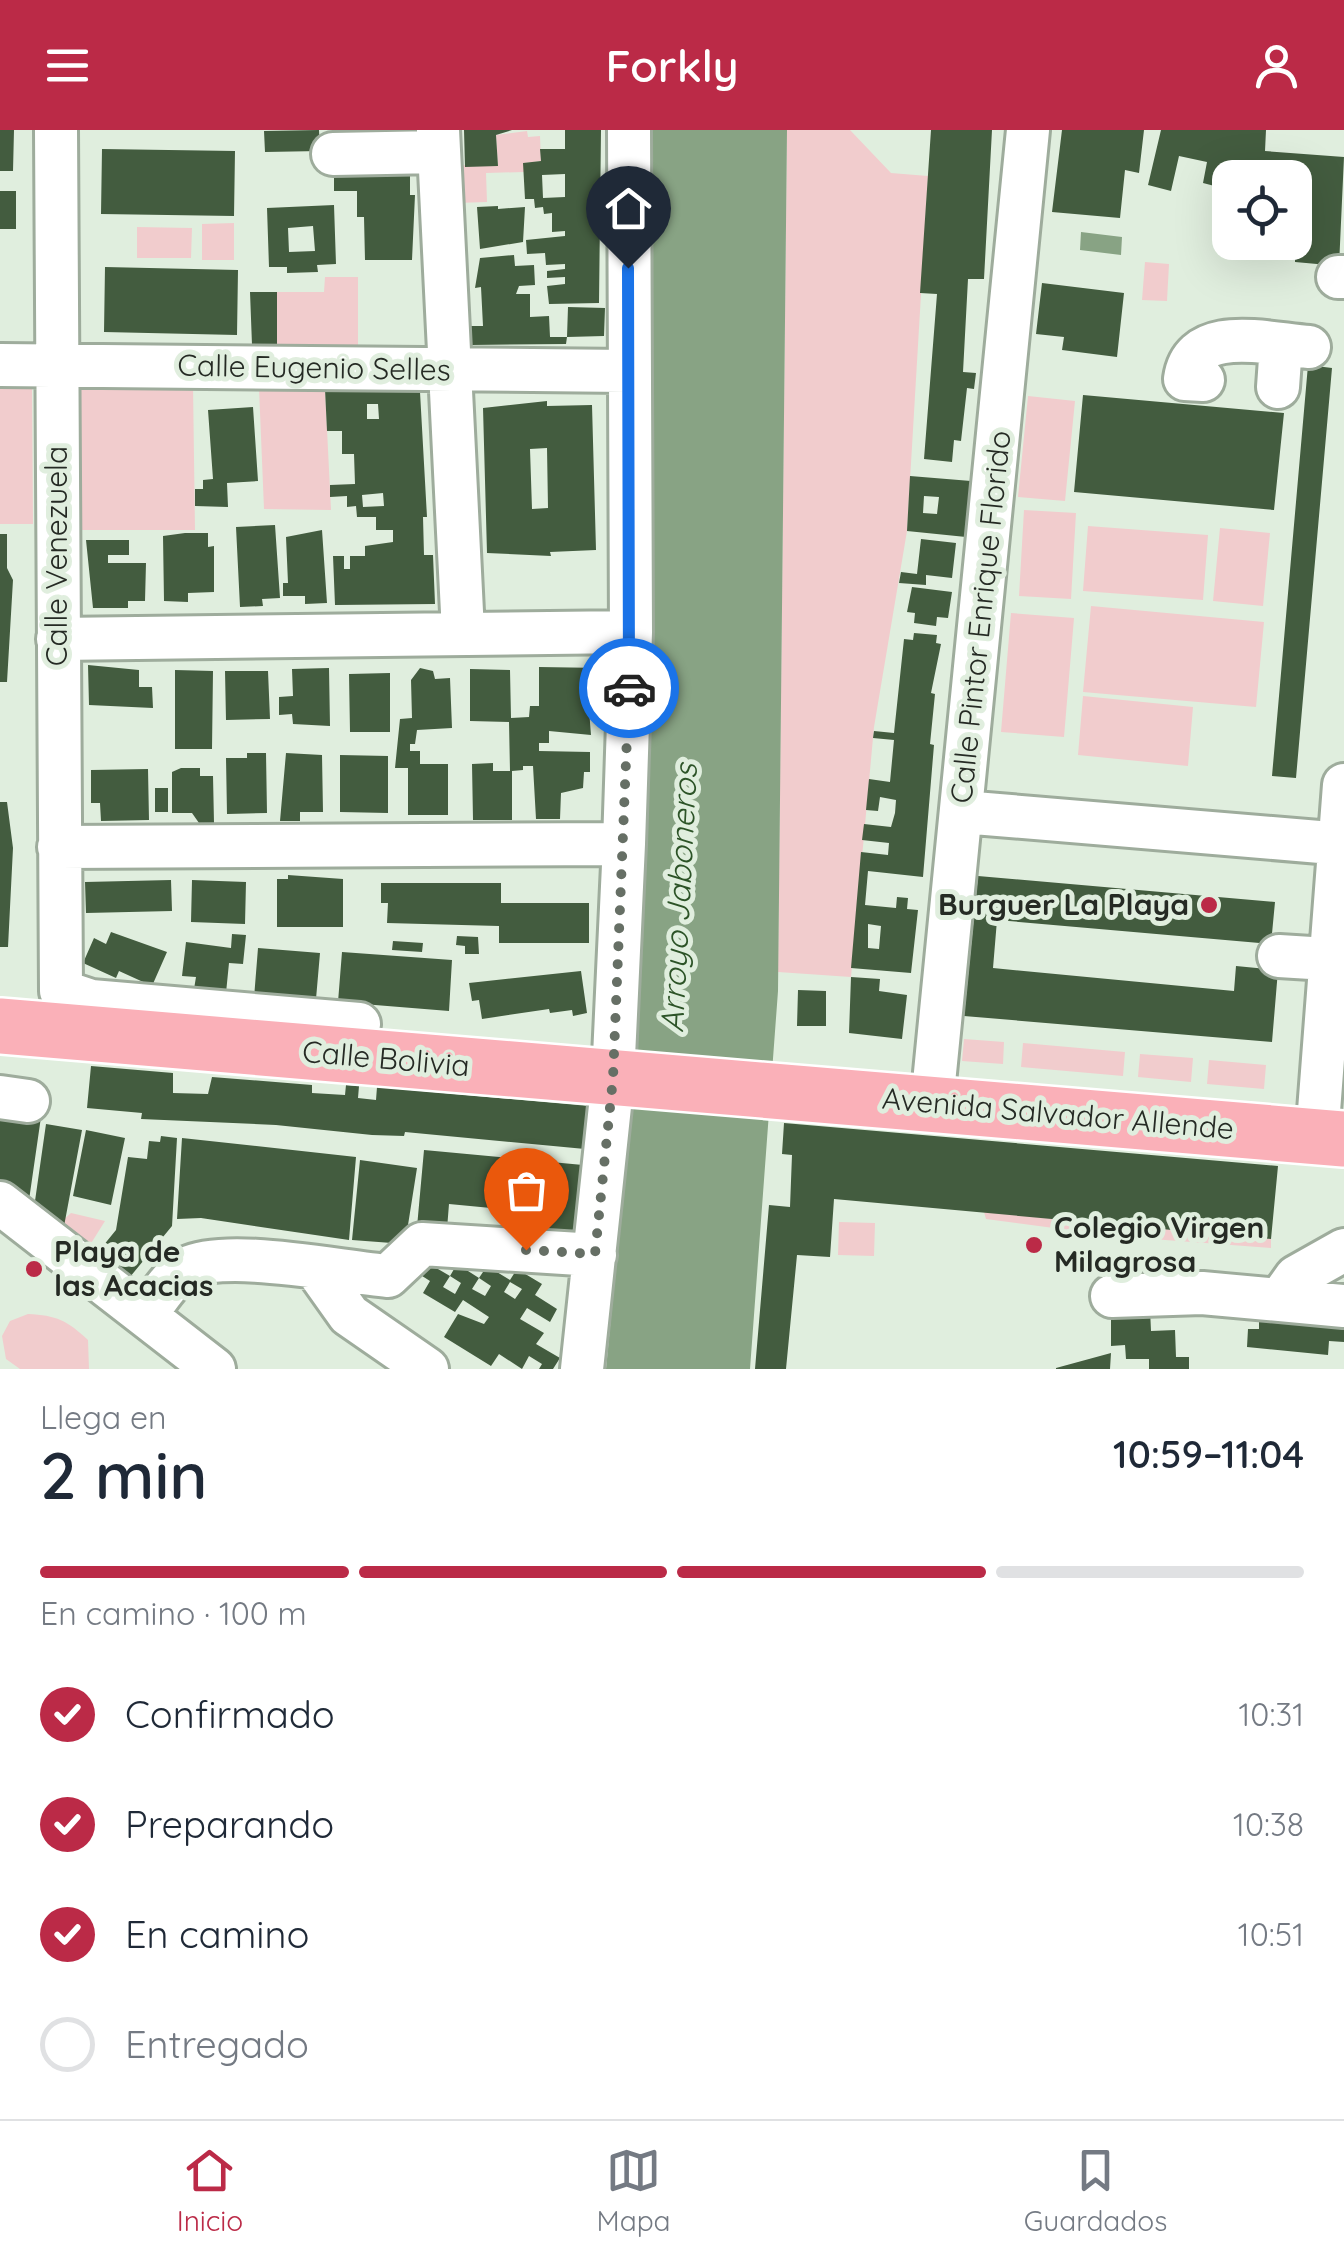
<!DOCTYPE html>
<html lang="es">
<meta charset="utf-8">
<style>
body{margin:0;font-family:Quicksand,sans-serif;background:#f2f2f3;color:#1f2937;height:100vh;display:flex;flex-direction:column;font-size:38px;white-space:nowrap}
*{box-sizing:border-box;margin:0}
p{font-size:32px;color:#747a83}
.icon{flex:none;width:55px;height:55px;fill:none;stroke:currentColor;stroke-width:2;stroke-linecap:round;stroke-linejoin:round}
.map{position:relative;height:1239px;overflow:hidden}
.drawer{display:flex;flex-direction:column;background:#fff;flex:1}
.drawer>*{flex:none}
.fabs{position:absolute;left:1212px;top:30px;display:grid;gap:20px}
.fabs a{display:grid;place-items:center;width:100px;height:100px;border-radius:20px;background:#fff;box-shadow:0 10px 40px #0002;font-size:50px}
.pin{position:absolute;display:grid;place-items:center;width:85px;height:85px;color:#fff;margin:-102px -42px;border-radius:50% 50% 50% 0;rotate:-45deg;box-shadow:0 0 10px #0007}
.pin .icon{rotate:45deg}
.courier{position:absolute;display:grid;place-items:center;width:100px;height:100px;margin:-50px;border:8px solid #1a73e8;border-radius:50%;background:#fff;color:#222;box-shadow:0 2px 12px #0007}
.headline em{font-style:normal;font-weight:600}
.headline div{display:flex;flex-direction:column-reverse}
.headline{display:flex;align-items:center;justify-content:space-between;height:170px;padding:0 40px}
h1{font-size:65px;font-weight:600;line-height:75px}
.bar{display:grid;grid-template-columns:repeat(4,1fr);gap:15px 10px;align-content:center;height:120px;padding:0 40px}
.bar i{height:12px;border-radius:8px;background:#e0e1e3}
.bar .selected{background:#bb2a47}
.bar p{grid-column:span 4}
ol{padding:0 40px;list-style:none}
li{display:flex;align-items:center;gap:30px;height:110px}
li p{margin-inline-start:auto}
li .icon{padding:10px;border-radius:50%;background:#bb2a47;color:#fff;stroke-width:4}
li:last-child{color:#747a83}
li i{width:55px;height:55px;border:5px solid #e0e1e3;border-radius:50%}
header{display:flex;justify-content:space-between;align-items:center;height:130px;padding:0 40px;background:#bb2a47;color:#fff;font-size:45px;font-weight:600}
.dock{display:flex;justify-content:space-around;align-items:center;height:140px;border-top:2px solid #e0e1e3;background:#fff;font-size:28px;color:#747a83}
.dock a{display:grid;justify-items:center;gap:5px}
.dock .selected{color:#bb2a47}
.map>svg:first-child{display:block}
.green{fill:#f1cccd}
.water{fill:#88a384}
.building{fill:#435c3f;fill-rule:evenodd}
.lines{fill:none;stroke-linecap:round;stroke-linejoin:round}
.minor-casing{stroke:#9eac9c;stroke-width:48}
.major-casing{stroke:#fff;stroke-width:60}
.minor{stroke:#fff;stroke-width:42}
.major{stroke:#fab0b8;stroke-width:55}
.done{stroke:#666f65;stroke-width:10;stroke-dasharray:0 18}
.route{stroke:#1a73e8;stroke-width:12}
.poi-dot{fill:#bb2a47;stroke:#e0eede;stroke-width:4}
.labels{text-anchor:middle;stroke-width:10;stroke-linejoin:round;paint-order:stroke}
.street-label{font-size:30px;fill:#252a24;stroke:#e0eede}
.poi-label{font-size:30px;font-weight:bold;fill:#252a24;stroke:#e0eede;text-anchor:start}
.water-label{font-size:32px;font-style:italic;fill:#2c5327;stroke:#e0eede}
</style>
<header><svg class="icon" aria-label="menu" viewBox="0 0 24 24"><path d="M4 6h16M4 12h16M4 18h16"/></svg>Forkly<svg class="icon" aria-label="person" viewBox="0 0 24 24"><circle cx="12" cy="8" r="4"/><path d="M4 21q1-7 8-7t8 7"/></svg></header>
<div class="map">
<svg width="1344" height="1239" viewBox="0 0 1344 1239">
<rect width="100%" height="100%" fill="#e0eede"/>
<!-- green -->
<path class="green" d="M787,0H850L891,43L928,46L907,401L874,597L851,847L778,842Z
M527,1L528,7L540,6L541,31L524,33V42L486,43L487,72L456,73L454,35L498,36L496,5Z
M234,93V130H202V94Z
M137,97L192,98L191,128H137Z
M1145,132L1169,134L1167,171L1142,170Z
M325,147H358V216L277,215V162H324Z
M0,252H32L33,394H0Z
M84,253L193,255L195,400H76L75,262Z
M259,258L325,259L331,380L264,379Z
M1028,266L1075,271L1065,371L1018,367Z
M1024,380L1076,383L1071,469L1019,466Z
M1088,396L1208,405L1203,470L1083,461Z
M1220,398L1270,403L1263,476L1213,471Z
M1091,476L1264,492L1256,577L1083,562Z
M1011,483L1074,488L1064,607L1001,602Z
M1083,566L1193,577L1188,636L1078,625Z
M964,909L1004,912L1003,934L962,931Z
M1023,913L1125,922L1123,946L1021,937Z
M1140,924L1193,928L1191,952L1138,947Z
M1209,930L1266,935L1264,959L1207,954Z
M984,1082L1111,1094L1099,1104L986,1089Z
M71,1083L105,1091L90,1115L65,1100L63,1090Z
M839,1092L875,1093L874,1126L838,1125Z
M1133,1096L1271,1109V1118L1139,1108Z
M28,1184C56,1185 68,1191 88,1210L89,1239H20L6,1229L2,1206L10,1191Z"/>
<!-- water -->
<path class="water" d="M650,0H787L778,861L750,1239H606L631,978L648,688Z
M1081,102L1122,107L1121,125L1080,120Z"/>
<!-- building -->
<path class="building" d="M0,0H14L13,41H0Z
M319,0L320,21L265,22L264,1Z
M464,0H512L496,5L498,36L465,37Z
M565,0H601L599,173L549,174L547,156L565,154V147L547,148V141L565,139V134L546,135L545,123L527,124L526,110L565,106V101L552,102V83L544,84L543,77L535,78L534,69H525L523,33L541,31L540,19H565ZM565,44V67L543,68L542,45Z
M931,0H992L984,149H968L963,242L976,243L974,259L967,258L961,311L954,310L952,332L924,329L937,164L920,163Z
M1062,0H1144L1139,43L1125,40L1120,88L1052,82Z
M1161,0H1266L1265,21L1344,27L1339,136L1295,132L1296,69H1300L1295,64V48H1230V60L1203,53L1207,32L1179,26L1171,61L1148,55Z
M102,19L235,21L234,86L101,84Z
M410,42V65H415L412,130H365L364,87H357V61H334V43Z
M0,61H16V99H0Z
M334,75L336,134L317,135L318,142L287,143V137H269L267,78ZM313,96L315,121L289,122L288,98Z
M498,76V79L525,77L523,112L480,119L477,77Z
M514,125L515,136L534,135L535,155L519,156L516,164H530V187L549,186L550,207H567L566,214L471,215L470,196H483L481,157L475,158L480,128Z
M105,137L238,140L237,205L104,202Z
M1042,153L1124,163L1117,227L1062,220L1064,207L1036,204Z
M250,162H277V215H252Z
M568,177L605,178L604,206L567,207Z
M1308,235L1332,238L1296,648L1272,646Z
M325,259L420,262L427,387H423L424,425H433L435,474L335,475L333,426H344V439H350V426H365V416L393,412V400H376V387H357L356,376L347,377V366L330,367V355L355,354L354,324H342V301H327ZM367,274H378L379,289H367ZM383,363L384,376L363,377L362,365Z
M1083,265L1284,283L1274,380L1074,362Z
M547,271V276L592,275L596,420L550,422L551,426L487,423L483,278ZM547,318L548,378L532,379L530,319Z
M253,277L258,351L227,353L228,377L195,376V359H203V350L213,349L208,280Z
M910,346L971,351L966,407L907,401ZM924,366L939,367L937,384L923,383Z
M275,395L280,468L262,469L263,476L240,477L236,397Z
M322,400L327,473L305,474V466H283V453H288L286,407Z
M185,403H208V417L214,416V462L188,463V472L164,471L163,406Z
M0,404H7V438L13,450L7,552H0Z
M921,409L956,413L952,448L926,445V455L899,453L901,442L917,444Z
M86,410H129V425H108V433H146L145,471H128V478H93Z
M912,457L952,462L948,488L937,487L936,496L914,493L915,483L907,482Z
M914,503L937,505L936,513L941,514L931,563L935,564L930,614L934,615L923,747L868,741L865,775L896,778L897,767L908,768L907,779L918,780L911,843L851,838L861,722L888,725L889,713L862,710L864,694L891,697L895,683L896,670L880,667L878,681L866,680L869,649L890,652L894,610L873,608L874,601L894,603L904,509L913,510ZM868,794L881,796L879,819L868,818Z
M88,535L139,540V557H152L153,578L89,575Z
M539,537L603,538L606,567H588L591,605L549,601V613H539V621L590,622V642H584L583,658L561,663L560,689H536L533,636H523V640L512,641V690H473L472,634L493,633V641H510L509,592L470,591V539L510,540L511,588L529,587L530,576H539Z
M329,538L330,596L293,594L292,584L279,585V567L293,566L292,539Z
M420,538L433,541L435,549L450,548L452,598L417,600L415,614H410V621H420V634H448V685H408V638H395L400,589L412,588L411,550Z
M175,540L213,541L212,619H175Z
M225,541H268L270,589L226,590Z
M390,543V602H350L349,544Z
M247,623H266L267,683L227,684L226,628H247Z
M286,623L322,625L323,682H300V691H280Z
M340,625L388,626V683L340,682Z
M181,638H200V646H213L214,693H199L192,683H172V642Z
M148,639L149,690L101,691L100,673H91V640Z
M155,658H168V682H155Z
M0,672H7L13,718L8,817H0Z
M288,745L343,749V797H277V749H288Z
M978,746L1275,772L1271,814L997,790L993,838L1234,861L1236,836L1278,840L1272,912L964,886Z
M171,750L172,781L86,783L85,752Z
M192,750L246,752L245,794L191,792Z
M381,753H501V773H589V813H499V796L387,793L388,773H381Z
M111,802L167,822L152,856L119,841L116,848L83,833L94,808L106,814Z
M232,804L246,805L243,834L229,833L226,863L194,859L196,847L182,846L186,812L231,818Z
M457,806L478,807L479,824H465V816L456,815Z
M393,811L423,813L422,822L392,820Z
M258,818L320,823L316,869L285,865V870L254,868Z
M342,822L452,830L449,881L338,872Z
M581,841L587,883L573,886L572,880L550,883L549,879L482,889L479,870L472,871L469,853Z
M851,847L880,849L879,861L907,865L902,909L849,903Z
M798,860L826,861V896H797Z
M91,936L173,943V963L208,964L212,947L312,955V963L345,965L346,955L359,956L358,968L376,970L377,957L589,976L585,1019L405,1002L404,1006L372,1005L276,995L141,989L142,983L87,978Z
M0,981L41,987L28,1077L0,1055Z
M784,993L1278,1036L1271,1109L834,1069L830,1127L797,1125L786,1239H755L769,1075L790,1077L792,1025L782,1024Z
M46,994L82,1000L62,1107L33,1085Z
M86,1000L125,1008L111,1075L73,1066Z
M161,1006L177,1008L172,1096L125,1153L94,1127L116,1100L128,1027L147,1029L149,1011L160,1012Z
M182,1008L356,1027L349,1110L201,1088L177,1089Z
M424,1020L583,1035L577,1109L512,1104L522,1062L506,1061L505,1071H492L491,1078L449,1074L447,1099L417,1097Z
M360,1030L417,1038L405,1114L352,1110Z
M426,1132L450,1146L443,1157L455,1164L461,1153L450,1146L457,1134L479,1148L472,1159L485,1166L491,1156L479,1148L487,1136L510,1150L517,1139L542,1154L535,1165L557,1179L550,1192L527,1178L520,1189L544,1203L536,1214L560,1228L553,1239H539L542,1234L529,1226L522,1239L499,1224L491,1236L444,1207L458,1184L484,1194L489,1187L463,1170L455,1182L423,1163L430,1151L419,1144ZM510,1152L522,1159L515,1169L504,1162Z
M1150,1179L1151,1201L1175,1200L1176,1227H1189V1239H1149V1229H1126L1125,1215L1111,1216V1180Z
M1259,1186L1344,1194V1212L1329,1211L1328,1225L1247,1217L1248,1199H1259Z
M1111,1223L1110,1239H1056V1238Z"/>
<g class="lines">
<defs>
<path id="minor" d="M56,0L61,861L91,871L359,894
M438,0L463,502
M333,24L439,22
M1338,147H1344
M0,235L628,241
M1203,250L1185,249C1193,193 1267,214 1309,217
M1278,257L1281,215
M58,509L631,502
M962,682L1344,714
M59,717L624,714
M1279,826L1344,830
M0,967L28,971
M932,973L1028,0
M1317,1007L1344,655
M0,1073L214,1239
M317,1140L349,1185L427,1239
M1112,1166L1202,1163L1344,1176
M1281,1168L1296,1147L1344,1120
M146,1184C158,1169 170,1147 187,1138C227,1118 339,1142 388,1146L422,1114L595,1125
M582,1239L613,948L624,714L631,502L629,0"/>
<path id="major" d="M0,896L1344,1009"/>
</defs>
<!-- minor casing -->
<use href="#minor" class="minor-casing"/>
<!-- major casing -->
<use href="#major" class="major-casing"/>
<!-- minor -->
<use href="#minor" class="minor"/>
<!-- major -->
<use href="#major" class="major"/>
</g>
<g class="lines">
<!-- done -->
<path class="done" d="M526,1120L595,1124L613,948L629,558"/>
<!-- route -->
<path class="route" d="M628,138L629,558"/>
</g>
<!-- markers -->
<g class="poi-dot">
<circle cx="1209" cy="775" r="10"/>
<circle cx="1034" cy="1115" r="10"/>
<circle cx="34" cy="1139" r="10"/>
</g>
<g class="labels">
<!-- street labels -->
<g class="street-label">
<text transform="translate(314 238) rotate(1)" y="10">Calle Eugenio Selles</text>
<text transform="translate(57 426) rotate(-90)" y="10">Calle Venezuela</text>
<text transform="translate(981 487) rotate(-84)" y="10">Calle Pintor Enrique Florido</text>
<text transform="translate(386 929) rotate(5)" y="10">Calle Bolivia</text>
<text transform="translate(1058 984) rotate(5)" y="10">Avenida Salvador Allende</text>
</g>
<!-- poi labels -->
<g class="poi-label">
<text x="1189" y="785" text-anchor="end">Burguer La Playa</text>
<text x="1054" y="1108">Colegio Virgen<tspan x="1054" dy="34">Milagrosa</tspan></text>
<text x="54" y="1132">Playa de<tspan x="54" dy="34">las Acacias</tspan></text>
</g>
<!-- water labels -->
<g class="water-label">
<text transform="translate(679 768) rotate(-87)" y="11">Arroyo Jaboneros</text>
</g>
</g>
</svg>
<div class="fabs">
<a><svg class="icon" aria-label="locate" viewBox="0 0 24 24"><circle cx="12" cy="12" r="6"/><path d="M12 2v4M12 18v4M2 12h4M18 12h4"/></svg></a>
</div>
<div class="pin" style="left:526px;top:1120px;background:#ea580c"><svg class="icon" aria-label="bag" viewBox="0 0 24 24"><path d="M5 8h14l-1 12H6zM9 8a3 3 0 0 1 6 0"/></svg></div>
<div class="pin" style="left:628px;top:138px;background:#1f2937"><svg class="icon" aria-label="home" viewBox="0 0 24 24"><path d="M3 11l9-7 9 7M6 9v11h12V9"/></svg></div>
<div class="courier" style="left:629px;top:558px"><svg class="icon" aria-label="car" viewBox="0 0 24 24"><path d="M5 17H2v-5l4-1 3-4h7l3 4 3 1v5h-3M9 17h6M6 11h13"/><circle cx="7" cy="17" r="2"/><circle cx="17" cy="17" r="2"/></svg></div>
</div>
<section class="drawer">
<div class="headline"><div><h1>2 min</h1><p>Llega en</p></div><em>10:59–11:04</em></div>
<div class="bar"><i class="selected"></i><i class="selected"></i><i class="selected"></i><i></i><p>En camino · 100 m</p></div>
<ol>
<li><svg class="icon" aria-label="check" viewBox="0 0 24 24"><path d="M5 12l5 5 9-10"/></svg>Confirmado<p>10:31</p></li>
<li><svg class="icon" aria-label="check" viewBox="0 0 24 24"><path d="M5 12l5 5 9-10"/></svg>Preparando<p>10:38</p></li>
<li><svg class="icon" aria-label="check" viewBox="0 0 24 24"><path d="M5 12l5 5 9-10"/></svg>En camino<p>10:51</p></li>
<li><i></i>Entregado</li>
</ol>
</section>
<nav class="dock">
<a class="selected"><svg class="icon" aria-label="home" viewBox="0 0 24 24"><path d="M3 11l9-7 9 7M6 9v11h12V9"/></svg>Inicio</a>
<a><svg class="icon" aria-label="map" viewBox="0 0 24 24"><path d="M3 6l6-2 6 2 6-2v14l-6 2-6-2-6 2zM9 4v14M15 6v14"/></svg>Mapa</a>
<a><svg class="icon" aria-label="saved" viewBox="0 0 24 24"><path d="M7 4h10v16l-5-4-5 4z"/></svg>Guardados</a>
</nav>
